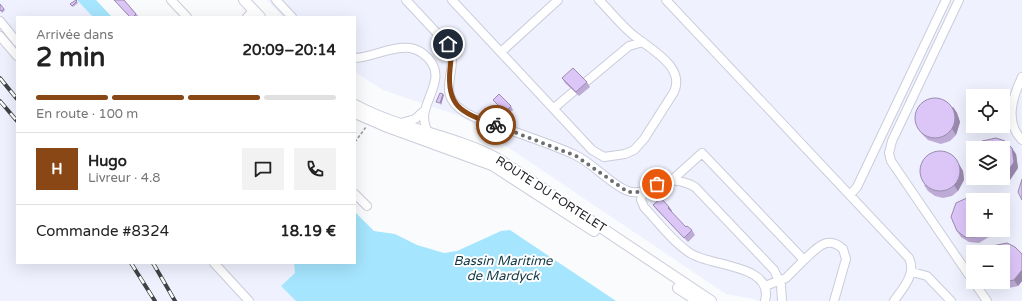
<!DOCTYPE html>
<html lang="fr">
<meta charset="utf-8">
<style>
body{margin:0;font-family:"Varela Round",sans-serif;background:#f2f2f2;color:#222;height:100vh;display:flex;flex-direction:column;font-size:15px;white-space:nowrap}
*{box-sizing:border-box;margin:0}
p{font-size:13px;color:#767676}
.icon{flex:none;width:22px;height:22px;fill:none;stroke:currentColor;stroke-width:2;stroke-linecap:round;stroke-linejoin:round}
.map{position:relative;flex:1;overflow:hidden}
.panel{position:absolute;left:16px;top:16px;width:340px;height:248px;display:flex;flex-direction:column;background:#fff;border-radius:0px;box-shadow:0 4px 16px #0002}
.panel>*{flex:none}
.controls{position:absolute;left:966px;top:89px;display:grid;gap:8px}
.controls a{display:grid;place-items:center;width:44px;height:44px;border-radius:0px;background:#fff;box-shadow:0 4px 16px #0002;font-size:20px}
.pin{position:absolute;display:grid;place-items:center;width:34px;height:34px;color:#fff;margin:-17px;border:2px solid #fff;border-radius:50%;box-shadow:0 1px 4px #0007}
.courier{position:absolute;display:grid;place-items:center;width:40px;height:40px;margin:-20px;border:3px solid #884714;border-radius:50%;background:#fff;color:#222;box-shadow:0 1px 5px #0007}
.summary em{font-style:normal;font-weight:800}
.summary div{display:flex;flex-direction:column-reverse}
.summary{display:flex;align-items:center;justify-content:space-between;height:68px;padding:0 20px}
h1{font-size:26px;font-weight:800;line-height:30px}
.bar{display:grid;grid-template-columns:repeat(4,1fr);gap:6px 4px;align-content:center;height:48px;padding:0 20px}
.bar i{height:5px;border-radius:3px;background:#e0e0e0}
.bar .selected{background:#884714}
.bar p{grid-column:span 4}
.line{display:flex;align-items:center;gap:10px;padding:0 20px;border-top:1px solid #e0e0e0}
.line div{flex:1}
.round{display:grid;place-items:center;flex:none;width:42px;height:42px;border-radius:0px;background:#f2f2f2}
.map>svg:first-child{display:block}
.built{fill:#eff1fe;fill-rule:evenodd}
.water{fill:#a5e5fd}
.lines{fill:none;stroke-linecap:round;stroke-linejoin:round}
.minor-casing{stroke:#caccda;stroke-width:10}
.major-casing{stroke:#caccda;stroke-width:12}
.path{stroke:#97989b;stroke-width:1.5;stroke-dasharray:3 2;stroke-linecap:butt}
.minor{stroke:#fff;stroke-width:8}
.major{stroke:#fff;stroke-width:10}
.rail-casing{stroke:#414246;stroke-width:4}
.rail{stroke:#fff;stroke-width:2.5;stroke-dasharray:8;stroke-linecap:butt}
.wall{fill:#bdaad5}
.shaded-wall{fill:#9a8bae}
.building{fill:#dcc6f8;stroke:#9a8bae}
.done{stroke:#6d6e72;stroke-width:4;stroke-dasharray:0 7.2}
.route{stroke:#884714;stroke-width:5}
.labels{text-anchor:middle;stroke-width:4;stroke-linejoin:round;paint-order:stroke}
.street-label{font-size:12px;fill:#212227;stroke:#fff}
.water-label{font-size:13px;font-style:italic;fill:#133946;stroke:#fff}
</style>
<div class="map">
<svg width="1022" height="301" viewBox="0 0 1022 301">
<rect width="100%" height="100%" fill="#fafbfd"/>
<!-- built -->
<path class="built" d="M0,0H77L93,17H17V263H294L295,273L281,286L296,301H0Z
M267,0H1022V301H758L754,299L726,294L463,117L383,90L355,72V17H283ZM973,96H1003V126H973ZM973,148H1003V178H973ZM973,200H1003V230H973ZM973,252H1003V282H973Z"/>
<!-- water -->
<path class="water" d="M77,0H96L112,17H93Z
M355,212L374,231L395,234L417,245L444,253L457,251L501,231L510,230L616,301H296L281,286L295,273L294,263H355Z"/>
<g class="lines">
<defs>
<path id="minor" d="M171,0L187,17
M276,0L292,17
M406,0L450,47C459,76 431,96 472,116C506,130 542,140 575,155C593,163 611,185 628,191C650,199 661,168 695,187L774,270L781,285L782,301
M452,0L592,150L604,157L625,154L634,150L644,139L674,92C686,66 648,48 632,34C620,24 610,11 599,0
M666,0L909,258C917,274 902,289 894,301
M959,0L892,141L889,153L891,161L973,281
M247,17L254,10
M0,21L17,42
M0,36L17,56
M501,52L558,0
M355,58C373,57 391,46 410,48C417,49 423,53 428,58C446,77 426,96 424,116C424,124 426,130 431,136
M1022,77C1013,96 1004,122 1022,140
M587,81L629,46L643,42
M554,108L573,92
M401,123L415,119L425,110
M672,180L702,153L804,260L786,278L765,286
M643,191L641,200L644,207C658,222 673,242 690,253C710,267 775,264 765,301
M355,194L367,206
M850,195L857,187L946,0
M804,260C816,249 827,234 843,249L846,259L834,301
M214,263L249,301
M912,272L927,276L951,301
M974,282L987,301"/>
<path id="major" d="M244,0L260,17
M355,105C401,130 455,135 500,160L711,301
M355,113L385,126L492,165L594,231
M678,288L698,301"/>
</defs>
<!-- minor casing -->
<use href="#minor" class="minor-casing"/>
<!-- major casing -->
<use href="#major" class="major-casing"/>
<!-- path -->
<path class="path" d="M355,142L366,127"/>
<!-- minor -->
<use href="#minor" class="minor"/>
<!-- major -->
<use href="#major" class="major"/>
<defs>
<path id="rail" d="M0,78L17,99
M0,101L17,121
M131,263L155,301
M153,263L175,301"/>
</defs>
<!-- rail casing -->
<use href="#rail" class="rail-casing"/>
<!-- rail -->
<use href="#rail" class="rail"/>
</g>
<!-- wall -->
<path class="wall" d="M76,0L78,3L73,7L70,4Z
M114,0H124L139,17H130Z
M0,4L5,10L2,13L0,10Z
M562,78L587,82L590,87L579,96L565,83Z
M493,100L511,106L513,110L507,115Z
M953,107L957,113L960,122L956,135L950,141L941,144L928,140L922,134L918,128Z
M1003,148L1016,154L1018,168L1010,180L1001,184L991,183L985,178H1003Z
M959,164L963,171L964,180L958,191L952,196L943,198L935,196L928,191L924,185Z
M653,205L669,207L672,211L671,212L686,227L692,230L695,235L688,242L656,209Z
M973,230H993L992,235L979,243L969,242L961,237L957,231Z
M1022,255V281L1018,286L1004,289L995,285L993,282H1003Z"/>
<!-- shaded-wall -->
<path class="shaded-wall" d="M443,94L444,95L441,105L440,103Z
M953,107L957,113L960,122L956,135L952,129Z
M1012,148L1016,154L1018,168L1010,180L1006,174Z
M955,158L963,171L964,180L958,191L954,185Z
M669,207L672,211L671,213L668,208Z
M989,230H993L992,235Z
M1022,270V281L1018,286L1014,280Z"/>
<!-- building -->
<path class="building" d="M76,0L77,1L72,6L70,4Z
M114,0H124L136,14L133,17H130Z
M0,4L4,9L1,11L0,10Z
M573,68L587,82L576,92L562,78Z
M440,93L443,94L440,103L436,102Z
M499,94L511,106L505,112L493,100Z
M915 118a20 20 0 1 1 40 0a20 20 0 1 1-40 0Z
M996,138L1005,141L1012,148L1014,162L1006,174L1003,176V148H978L982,141Z
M920 171a20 20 0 1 1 40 0a20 20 0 1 1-40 0Z
M1022,179V200L1018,192Z
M969,197L980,200H973V230H986L975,237H965L957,231L951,217L956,203Z
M661,198L669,207L668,208L686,227L687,226L692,230L684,238L653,205Z
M1007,243L1015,247L1022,254V270L1014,280L1000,283L997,282H1003V252H988L992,246Z"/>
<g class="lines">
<!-- done -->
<path class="done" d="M496,125L576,156L628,192H640L657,184"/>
<!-- route -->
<path class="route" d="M448,44C452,52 451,60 450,69C446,108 463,113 496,125"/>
</g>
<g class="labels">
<!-- street labels -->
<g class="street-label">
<text transform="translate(551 194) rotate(33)" y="4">ROUTE DU FORTELET</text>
</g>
<!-- water labels -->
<g class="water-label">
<text x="503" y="265">Bassin Maritime<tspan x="503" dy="15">de Mardyck</tspan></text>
</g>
</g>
</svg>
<div class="controls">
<a><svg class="icon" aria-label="locate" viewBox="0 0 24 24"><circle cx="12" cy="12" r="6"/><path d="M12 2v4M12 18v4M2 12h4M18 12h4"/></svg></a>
<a><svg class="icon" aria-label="layers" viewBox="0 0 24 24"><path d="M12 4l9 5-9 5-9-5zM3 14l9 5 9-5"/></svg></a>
<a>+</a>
<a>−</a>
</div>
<div class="pin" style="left:657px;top:184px;background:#ea580c"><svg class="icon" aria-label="bag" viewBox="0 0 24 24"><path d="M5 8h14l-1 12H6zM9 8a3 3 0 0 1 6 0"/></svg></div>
<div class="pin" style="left:448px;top:44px;background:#1f2937"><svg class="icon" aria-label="home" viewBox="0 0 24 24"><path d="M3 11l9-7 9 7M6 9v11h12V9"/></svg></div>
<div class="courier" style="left:496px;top:125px"><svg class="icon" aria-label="bike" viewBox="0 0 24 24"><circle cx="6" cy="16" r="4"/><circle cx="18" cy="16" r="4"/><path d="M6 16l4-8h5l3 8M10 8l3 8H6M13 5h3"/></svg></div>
<section class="panel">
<div class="summary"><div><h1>2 min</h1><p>Arrivée dans</p></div><em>20:09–20:14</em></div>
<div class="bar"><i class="selected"></i><i class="selected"></i><i class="selected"></i><i></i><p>En route · 100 m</p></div>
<div class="line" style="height:72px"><b class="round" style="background:#884714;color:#fff">H</b><div><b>Hugo</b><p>Livreur · 4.8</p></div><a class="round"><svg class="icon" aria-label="chat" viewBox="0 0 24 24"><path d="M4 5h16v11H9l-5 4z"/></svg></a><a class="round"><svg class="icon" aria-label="phone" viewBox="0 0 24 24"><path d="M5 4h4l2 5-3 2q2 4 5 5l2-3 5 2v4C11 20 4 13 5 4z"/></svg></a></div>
<div class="line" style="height:52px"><div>Commande #8324</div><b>18.19 €</b></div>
</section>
</div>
